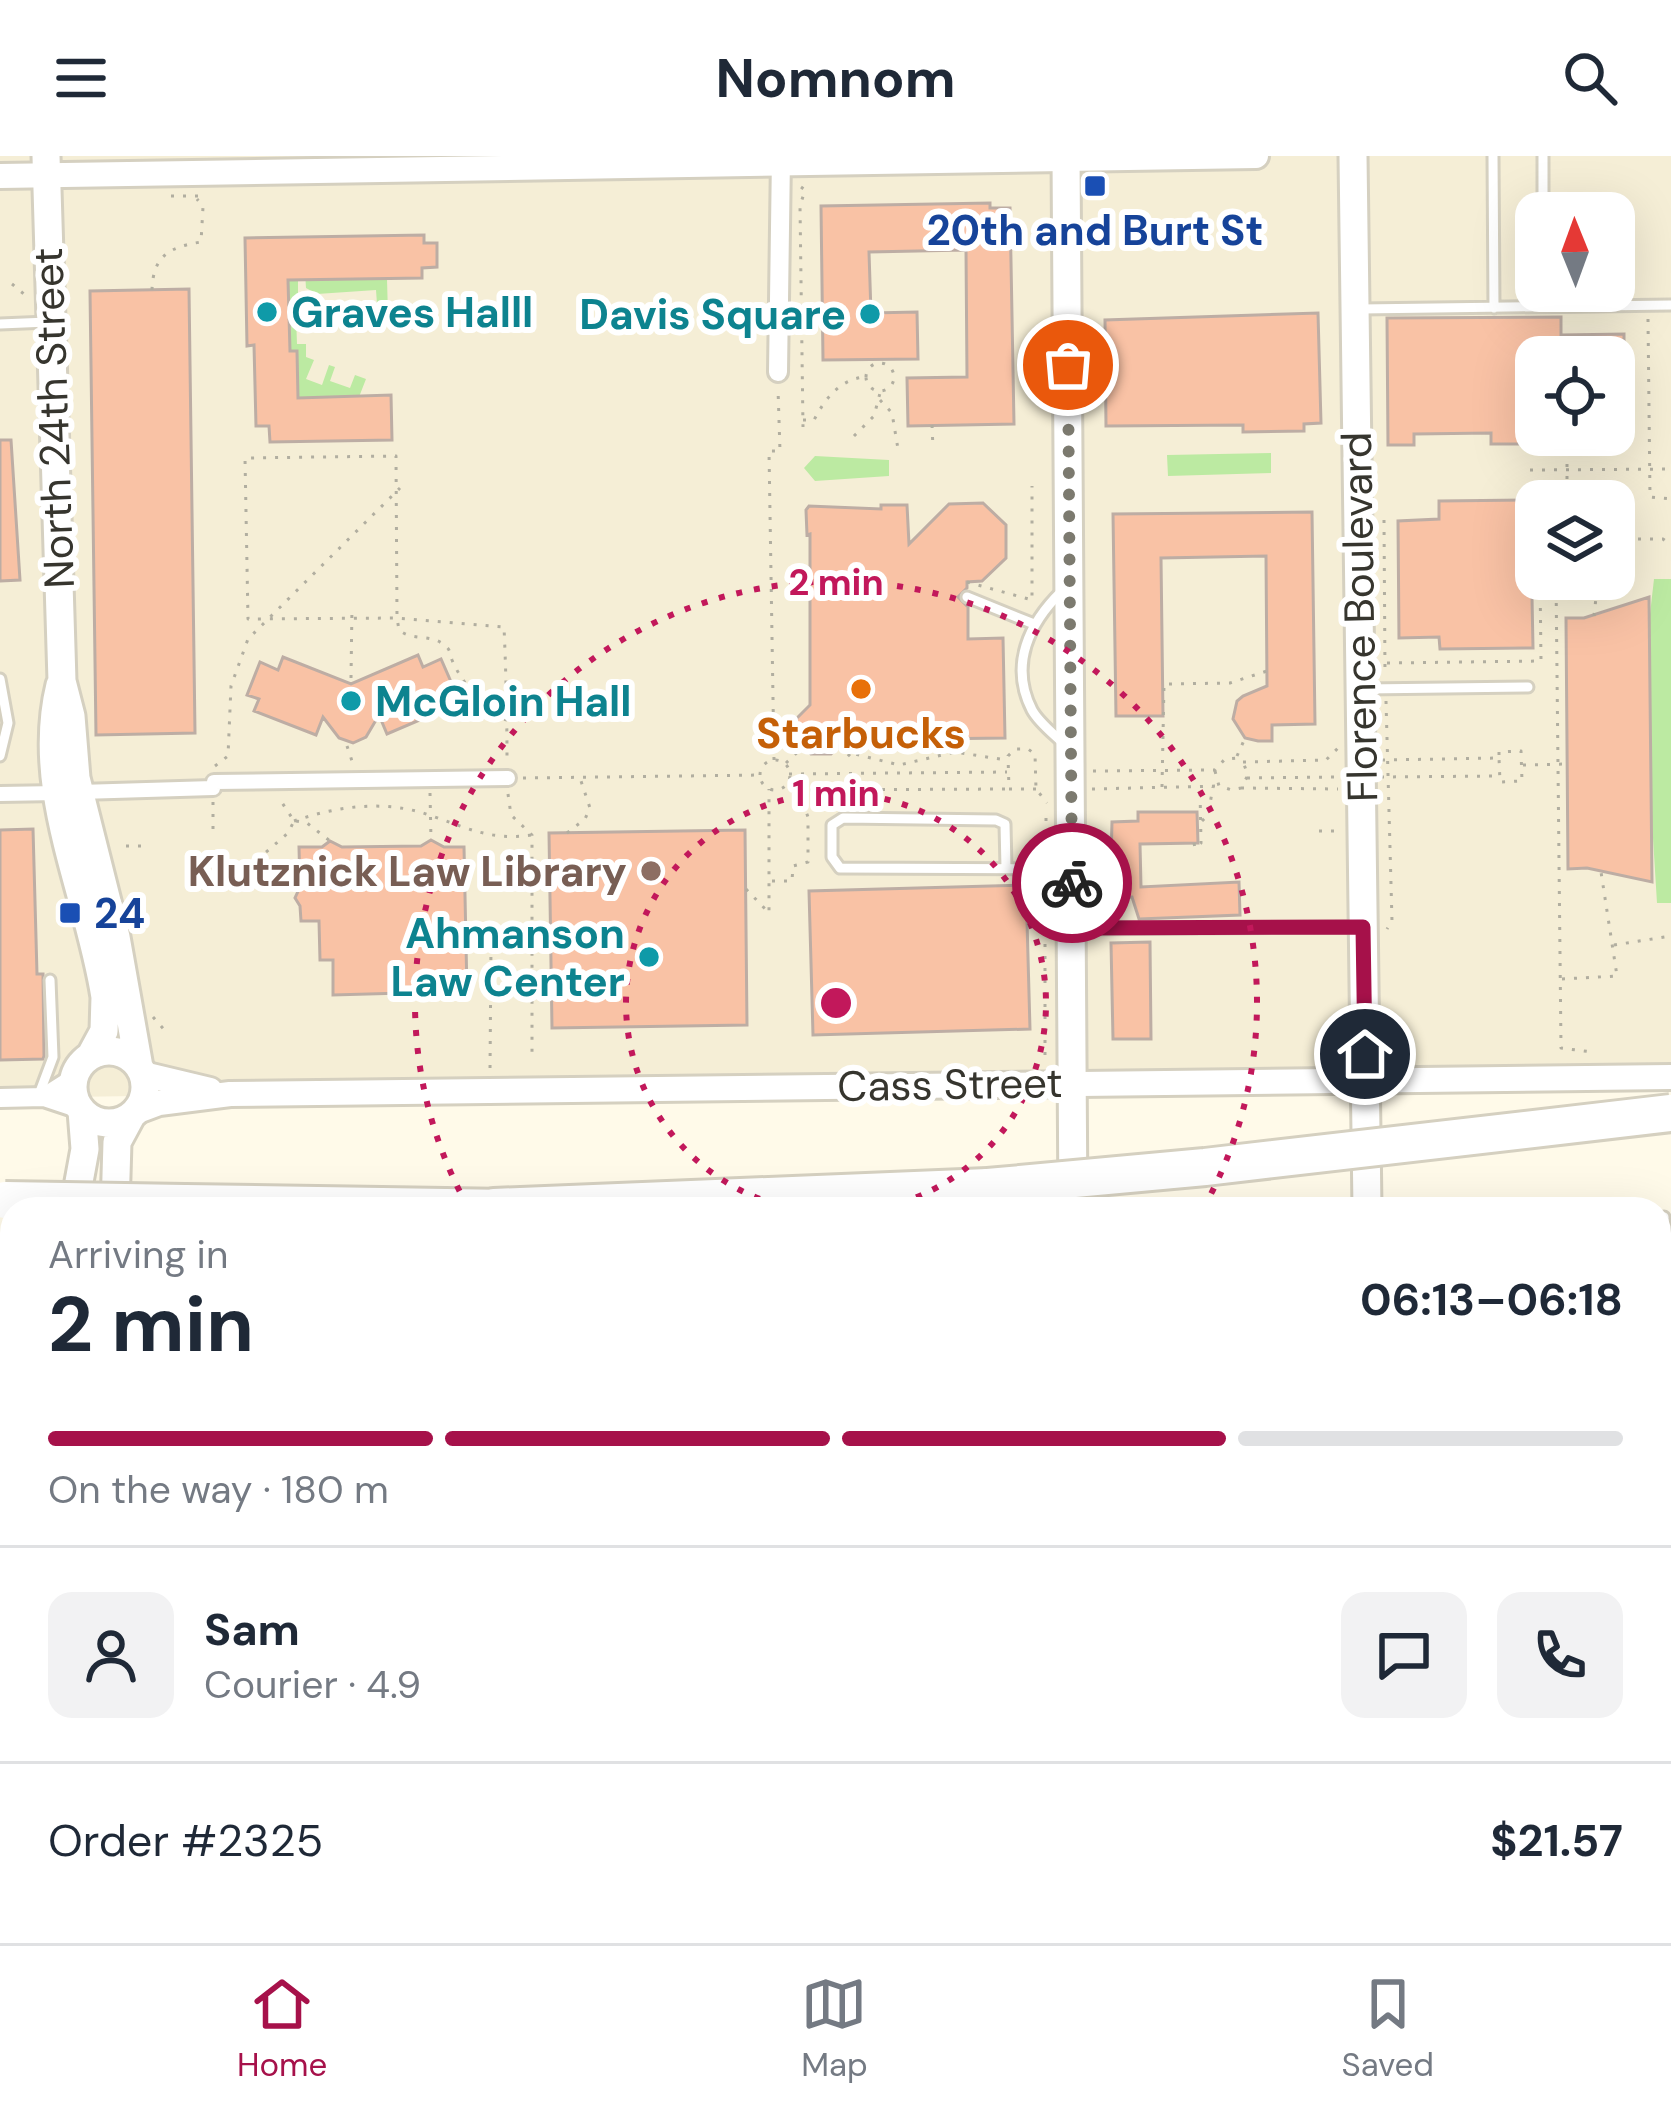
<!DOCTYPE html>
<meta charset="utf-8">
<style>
body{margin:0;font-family:"DM Sans",sans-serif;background:#f2f2f3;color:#1f2937;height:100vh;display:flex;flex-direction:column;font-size:45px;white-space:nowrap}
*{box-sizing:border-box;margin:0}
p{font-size:39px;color:#747a83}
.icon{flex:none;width:66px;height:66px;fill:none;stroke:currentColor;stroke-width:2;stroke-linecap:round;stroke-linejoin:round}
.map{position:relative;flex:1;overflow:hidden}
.sheet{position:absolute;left:0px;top:1041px;width:1671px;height:747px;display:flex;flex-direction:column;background:#fff;border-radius:36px 36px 0 0;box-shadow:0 12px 48px #0002}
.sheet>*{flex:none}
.needle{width:78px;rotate:359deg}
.controls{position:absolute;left:1515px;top:36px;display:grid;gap:24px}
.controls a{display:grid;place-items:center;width:120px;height:120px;border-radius:24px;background:#fff;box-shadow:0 12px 48px #0002;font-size:60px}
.pin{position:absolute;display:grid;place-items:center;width:102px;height:102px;color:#fff;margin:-51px;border:6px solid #fff;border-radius:50%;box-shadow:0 3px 12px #0007}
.courier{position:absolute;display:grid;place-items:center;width:120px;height:120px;margin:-60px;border:9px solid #a6114a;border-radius:50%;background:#fff;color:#222;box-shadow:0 3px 15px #0007}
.head em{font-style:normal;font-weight:700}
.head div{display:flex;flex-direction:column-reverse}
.head{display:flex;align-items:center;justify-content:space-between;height:204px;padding:0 48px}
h1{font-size:78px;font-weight:700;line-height:90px}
.bar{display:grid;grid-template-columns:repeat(4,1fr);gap:18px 12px;align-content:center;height:144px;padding:0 48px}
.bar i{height:15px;border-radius:9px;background:#e0e1e3}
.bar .on{background:#a6114a}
.bar p{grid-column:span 4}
.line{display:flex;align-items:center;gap:30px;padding:0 48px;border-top:3px solid #e0e1e3}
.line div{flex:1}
.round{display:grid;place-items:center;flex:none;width:126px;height:126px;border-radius:24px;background:#f2f2f3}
header{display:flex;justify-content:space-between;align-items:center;height:156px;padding:0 48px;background:#fff;font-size:54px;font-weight:700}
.dock{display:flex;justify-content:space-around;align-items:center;height:168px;border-top:3px solid #e0e1e3;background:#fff;font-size:33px;color:#747a83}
.dock a{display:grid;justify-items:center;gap:6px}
.dock .on{color:#a6114a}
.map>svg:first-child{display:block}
.built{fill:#f5eed6;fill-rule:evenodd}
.green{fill:#bceaa2}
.building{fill:#f9c2a5;stroke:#bdada4;stroke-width:3}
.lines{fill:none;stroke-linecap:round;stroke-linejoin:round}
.service-casing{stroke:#d5d0c0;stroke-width:15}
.pedestrian-casing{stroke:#d5d0c0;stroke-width:20}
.minor-casing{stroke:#d5d0c0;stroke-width:24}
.tertiary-casing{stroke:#d5d0c0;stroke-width:30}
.secondary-casing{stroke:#d5d0c0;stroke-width:33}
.motorway-casing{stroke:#d5d0c0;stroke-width:42}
.path{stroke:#b1aea0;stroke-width:3;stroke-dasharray:3 9;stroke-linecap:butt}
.service{stroke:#fff;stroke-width:9}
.pedestrian{stroke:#fff;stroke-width:14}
.minor{stroke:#fff;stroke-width:18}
.tertiary{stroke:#fff;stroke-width:24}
.secondary{stroke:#fff;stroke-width:27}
.motorway{stroke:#fff;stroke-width:36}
.motorway-bridge-casing{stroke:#d5d0c0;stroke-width:42;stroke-linecap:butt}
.motorway-bridge{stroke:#fff;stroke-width:36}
.done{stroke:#7c7a6f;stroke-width:12;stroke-dasharray:0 21.6}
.route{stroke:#a6114a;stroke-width:15}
.ring{fill:none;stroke:#c2185b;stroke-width:6;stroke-dasharray:6 12}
.transit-dot{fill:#1a4fb4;stroke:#fff;stroke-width:4.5}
.culture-dot{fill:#0f9aa8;stroke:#fff;stroke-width:4.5}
.food-dot{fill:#e8710a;stroke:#fff;stroke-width:4.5}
.education-dot{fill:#8d6e63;stroke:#fff;stroke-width:4.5}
.labels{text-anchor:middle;stroke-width:12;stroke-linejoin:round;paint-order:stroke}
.transit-label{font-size:42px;font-weight:bold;fill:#164399;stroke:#fff}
.culture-label{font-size:42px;font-weight:bold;fill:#0d838f;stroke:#fff;text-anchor:start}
.street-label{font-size:42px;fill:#36352e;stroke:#fff}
.food-label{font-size:42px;font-weight:bold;fill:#c56008;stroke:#fff}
.education-label{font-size:42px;font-weight:bold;fill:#785e54;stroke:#fff;text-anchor:end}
.centre{fill:#c2185b;stroke:#fff;stroke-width:6}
.ring-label{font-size:36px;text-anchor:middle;font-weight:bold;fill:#c2185b;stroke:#fff;stroke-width:12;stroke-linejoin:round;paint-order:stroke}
</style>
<header><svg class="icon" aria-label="menu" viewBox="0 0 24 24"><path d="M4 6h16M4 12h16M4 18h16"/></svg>Nomnom<svg class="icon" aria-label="search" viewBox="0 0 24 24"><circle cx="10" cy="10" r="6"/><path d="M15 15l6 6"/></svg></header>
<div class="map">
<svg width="1671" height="1787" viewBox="0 0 1671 1787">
<rect width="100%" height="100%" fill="#fffae9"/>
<!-- built -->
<path class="built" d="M0,0H1671V918L0,942ZM1536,57H1614V135H1536ZM1536,201H1614V279H1536ZM1536,345H1614V423H1536Z
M660,1776H1056L1057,1787H661Z"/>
<!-- green -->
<path class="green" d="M288,116L298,120V138L310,146L311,159L296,160L297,188H306V201L314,204L306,223L322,229L329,209L335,211L330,225L350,232L355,219L366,223L359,241L298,242L297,196L284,195L289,188Z
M305,116L338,124L387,123L388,159L362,160V149L377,148L376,134L317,138L306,132Z
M1271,297V317L1168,320L1167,299Z
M815,300L889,304V320L815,325L804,312Z
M1654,423H1671V747H1657L1643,519Z
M1671,1254V1762H1659V1255Z
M0,1273L12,1287V1523H0Z
M151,1776H316V1787H161Z"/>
<!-- building -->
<path class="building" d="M990,47V52H1010L1014,268L908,270L907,222L967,221L966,94L869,96L871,157L917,156L918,203L823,204L821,50Z
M424,79V87H437V111L422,112V122L288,124L290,195H297L298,242L391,239L392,284L270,286L269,270H256L254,189L247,190L245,82Z
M189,133L195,577L96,579L90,135Z
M1318,157L1321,267L1304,268V275L1243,276V269L1106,270L1105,164Z
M1561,161V179L1624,178V201H1536V283H1521V288H1491V277L1414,278V289H1388L1387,162Z
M0,284H11L20,424L0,425Z
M1536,344V391H1531L1533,492L1440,493L1439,481L1399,482L1398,365L1439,363V345Z
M983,347L1006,369V402L982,425L967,426V432L958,441L968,451V483L1003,482L1005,582L845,584L831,598H811L796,583V563L810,549V378L807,379L806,354L809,350L881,353V349H907L909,388L949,348Z
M1312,356L1315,568L1272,569V585H1258L1245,582L1233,563L1237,545L1243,540L1267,530L1266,400L1161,402L1163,560H1116L1113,358Z
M1649,441L1652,726L1587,712L1568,713L1566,462H1584Z
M418,499L423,511L441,503L455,535L443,540L448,552L387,578L379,559L366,581L353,587L339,582L323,561L316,579L254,555L259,543L247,539L260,506L278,514L283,501L351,528Z
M1138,656H1197L1198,687L1140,688L1141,731L1239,726L1240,759L1139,763L1132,741L1110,742L1112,666L1138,665Z
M33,673L37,818H43L44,900L43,903L0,904V674Z
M745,674L747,869L552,872L549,677Z
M431,684L444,691H464L467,836L422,837L414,843L404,837L333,839V804H320L319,765H301L300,750L295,742L300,731L299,691H322L330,685L342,691L421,690Z
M1026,729L1030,873L813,879L809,735Z
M1150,786L1151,883H1113L1111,787Z"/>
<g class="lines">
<defs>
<path id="service" d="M1493,0L1494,152
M1543,0V57
M1361,153L1671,149
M0,168L48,166
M1062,435C1029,467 1009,509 1032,554C1039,567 1054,578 1064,588
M967,441L1034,468
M0,523L8,567L0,600
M1365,533L1528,531
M1006,712L1005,668L996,664L843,662L832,669V701L840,712L1067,713
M1074,773L1358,771
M38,941L53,901L50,824
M1664,1061V1089
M1665,1154L1666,1221
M628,1776V1787"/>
<path id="pedestrian" d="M80,636L213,632L214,626L508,622
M0,638L58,637"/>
<path id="minor" d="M778,216L781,0
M44,941L74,922
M0,942L44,941L80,953
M0,1553H12"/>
<path id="tertiary" d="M0,20L1256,0
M143,918L210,934
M135,956L159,947L230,938L1671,921
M1659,1226H1671
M1378,1785L1404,1787"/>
<path id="secondary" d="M46,0L62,525L71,560L76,622L116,781L139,911
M1066,0L1073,1053
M1353,0L1367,1053
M60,529C34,634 89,737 105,841L104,875L91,899
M73 931a36 36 0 1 1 72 0a36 36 0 1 1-72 0Z
M74,1053L85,993L82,955
M115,1053L117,986L131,960
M85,1776L86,1787
M115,1776L116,1787
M1081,1776L1082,1787
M1378,1776V1787"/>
<path id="motorway" d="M185,1047L517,1052
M494,1051L988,1031
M0,1120L12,1119
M0,1251H12
M1201,1776L1212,1787
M1112,1787L1114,1776"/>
</defs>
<!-- service casing -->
<use href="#service" class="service-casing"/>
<!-- pedestrian casing -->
<use href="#pedestrian" class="pedestrian-casing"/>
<!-- minor casing -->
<use href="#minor" class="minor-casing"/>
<!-- tertiary casing -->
<use href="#tertiary" class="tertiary-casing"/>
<!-- secondary casing -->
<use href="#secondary" class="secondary-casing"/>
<!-- motorway casing -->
<use href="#motorway" class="motorway-casing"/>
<!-- path -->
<path class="path" d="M801,31L805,34L800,50L803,271
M171,40H202
M12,128L25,139
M152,134C153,100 169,91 201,86L203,51L197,43
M1648,163L1650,341L1671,343
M866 221a14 14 0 1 1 28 0a14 14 0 1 1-28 0Z
M880,244L892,257L898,293
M803,264H814C825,243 839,224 864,221
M932,269L933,293
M854,280L874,260L880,237
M1567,308V345
M1530,314L1671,313
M1384,364L1385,517
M1614,383H1663L1671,389
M1556,423L1561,892L1592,896
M967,426L1032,444V330
M1594,460L1598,423
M1387,507L1541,505L1540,423
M351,522L352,450
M1386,545L1392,765L1387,773
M507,564L488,560C477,539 461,526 452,504C449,495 451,494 443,488C430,478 412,485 399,474L397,462L396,300L245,302L248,463L397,462L504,471C506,516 507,560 507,605
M347,590L352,605
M839,590L852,602L855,598L899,609L955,596L1006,604
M1237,600L1245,582
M774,604L769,295H780L778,233
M1382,604L1499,602V596L1521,595L1522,625L1500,626L1499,602
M760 619a15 15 0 1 1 30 0a15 15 0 1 1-30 0Z
M1243,606L1326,604L1338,592
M786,607L803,591
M1523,609L1567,608
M215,610L228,600L231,530L248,483L400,332
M1093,615L1215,614L1225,603L1237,602
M1215,615L1219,630L1232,634L1241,632L1248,619L1243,606
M789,618L1007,616
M1381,621L1498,620
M523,622L761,619
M1247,622L1336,621
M1162,631L1164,528L1230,527L1267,515
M1241,632L1338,633
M1036,633H1009L1008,600L1015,593H1028L1035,598L1036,633L1047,647
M1092,633L1219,630
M798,634L1007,633
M430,637L431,684
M508,638L511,659L532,679V897
M213,646V673
M294,665C338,650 386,643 432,660C467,672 492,685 531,679
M296,665L307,667L330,685
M1202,665L1208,659L1213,631
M1319,675H1341
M567,677L585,663L590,652L581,625
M1194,687L1195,692L1201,687L1200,633
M126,690H144
M1046,701V656
M257,704L288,677L294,665L279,642
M772,725H792L793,710L808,706V661L798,634V620
M1045,728V905
M746,733L769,757V633
M466,789L491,790L490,915
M1614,789L1671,780
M1562,823L1617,820L1601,716
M153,861L168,878
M221,1776L245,1784L261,1776
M298,1776L299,1787
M312,1776L336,1782L355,1776"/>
<!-- service -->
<use href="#service" class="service"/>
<!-- pedestrian -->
<use href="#pedestrian" class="pedestrian"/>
<!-- minor -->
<use href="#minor" class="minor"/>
<!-- tertiary -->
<use href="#tertiary" class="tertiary"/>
<!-- secondary -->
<use href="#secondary" class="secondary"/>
<!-- motorway -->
<use href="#motorway" class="motorway"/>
<defs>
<path id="motorway-bridge" d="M988,1031L1205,1011L1671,957
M5,1044L185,1047
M1659,1095H1671
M1659,1143H1671"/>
</defs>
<!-- motorway-bridge casing -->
<use href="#motorway-bridge" class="motorway-bridge-casing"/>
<!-- motorway-bridge -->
<use href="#motorway-bridge" class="motorway-bridge"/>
</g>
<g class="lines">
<!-- done -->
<path class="done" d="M1068,209L1072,727"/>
<!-- route -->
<path class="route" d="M1072,727V772L1363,771L1365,898"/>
</g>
<!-- distance rings -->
<g class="ring">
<path d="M794 1053A210 210 0 1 1 878 1053"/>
<path d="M468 1051A421 421 0 1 1 1204 1051"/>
</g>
<!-- markers -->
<g class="transit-dot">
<rect x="1083" y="18" width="24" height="24" rx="6"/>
<rect x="58" y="745" width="24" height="24" rx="6"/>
</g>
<g class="culture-dot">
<circle cx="267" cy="156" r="12"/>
<circle cx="870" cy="158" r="12"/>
<circle cx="351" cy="545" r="12"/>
<circle cx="649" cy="801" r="12"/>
</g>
<circle class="food-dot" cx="861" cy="533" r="12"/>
<circle class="education-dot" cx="651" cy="715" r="12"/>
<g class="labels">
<!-- transit labels -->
<g class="transit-label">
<text x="1095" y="89">20th and Burt St</text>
<text x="94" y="772" text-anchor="start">24</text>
</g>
<!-- culture labels -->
<g class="culture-label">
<text x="291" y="171">Graves Halll</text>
<text x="846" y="173" text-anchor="end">Davis Square</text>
<text x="375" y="560">McGloin Hall</text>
<text x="625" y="792" text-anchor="end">Ahmanson<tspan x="625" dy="48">Law Center</tspan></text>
</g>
<!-- street labels -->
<g class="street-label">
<text transform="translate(53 262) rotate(-92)" y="15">North 24th Street</text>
<text transform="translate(1359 461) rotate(-91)" y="15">Florence Boulevard</text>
<text transform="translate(950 928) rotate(-1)" y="15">Cass Street</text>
</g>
<!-- food labels -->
<g class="food-label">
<text x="861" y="592">Starbucks</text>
</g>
<!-- education labels -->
<g class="education-label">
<text x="627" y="730">Klutznick Law Library</text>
</g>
</g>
<circle cx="836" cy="847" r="18" class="centre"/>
<g class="ring-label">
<text x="836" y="439">2 min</text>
<text x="836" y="650">1 min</text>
</g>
</svg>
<div class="controls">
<a><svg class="needle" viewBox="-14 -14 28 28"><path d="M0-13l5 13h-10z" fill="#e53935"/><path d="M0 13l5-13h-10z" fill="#747a83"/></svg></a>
<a><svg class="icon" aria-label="locate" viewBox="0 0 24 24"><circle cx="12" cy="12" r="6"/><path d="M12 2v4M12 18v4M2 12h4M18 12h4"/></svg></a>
<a><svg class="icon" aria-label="layers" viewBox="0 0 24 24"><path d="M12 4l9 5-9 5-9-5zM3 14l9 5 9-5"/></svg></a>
</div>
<div class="pin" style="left:1068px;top:209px;background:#ea580c"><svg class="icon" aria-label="bag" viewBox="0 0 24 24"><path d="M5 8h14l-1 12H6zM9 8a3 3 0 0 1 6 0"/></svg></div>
<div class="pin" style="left:1365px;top:898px;background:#1f2937"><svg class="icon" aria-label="home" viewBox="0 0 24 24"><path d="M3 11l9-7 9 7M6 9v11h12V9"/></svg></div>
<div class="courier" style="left:1072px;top:727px"><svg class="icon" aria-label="bike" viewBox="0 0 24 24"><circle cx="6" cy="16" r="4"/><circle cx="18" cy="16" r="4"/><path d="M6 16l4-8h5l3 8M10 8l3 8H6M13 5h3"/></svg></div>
<section class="sheet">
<div class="head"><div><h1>2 min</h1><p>Arriving in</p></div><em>06:13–06:18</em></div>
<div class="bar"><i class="on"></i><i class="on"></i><i class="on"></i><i></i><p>On the way · 180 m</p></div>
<div class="line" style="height:216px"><a class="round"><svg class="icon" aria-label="person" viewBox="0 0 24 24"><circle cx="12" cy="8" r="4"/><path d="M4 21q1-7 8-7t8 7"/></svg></a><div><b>Sam</b><p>Courier · 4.9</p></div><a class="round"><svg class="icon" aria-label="chat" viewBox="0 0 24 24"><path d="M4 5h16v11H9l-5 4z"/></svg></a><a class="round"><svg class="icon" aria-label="phone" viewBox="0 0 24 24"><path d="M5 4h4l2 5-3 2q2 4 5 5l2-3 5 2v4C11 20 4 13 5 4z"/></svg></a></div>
<div class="line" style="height:156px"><div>Order #2325</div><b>$21.57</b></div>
</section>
</div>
<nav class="dock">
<a class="on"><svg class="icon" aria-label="home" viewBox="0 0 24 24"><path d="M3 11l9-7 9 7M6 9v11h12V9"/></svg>Home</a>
<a><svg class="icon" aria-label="map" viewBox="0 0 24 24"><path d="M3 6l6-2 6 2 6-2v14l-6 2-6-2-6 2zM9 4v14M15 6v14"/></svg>Map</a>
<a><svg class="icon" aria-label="saved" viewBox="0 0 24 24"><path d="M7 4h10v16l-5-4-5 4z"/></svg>Saved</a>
</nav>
